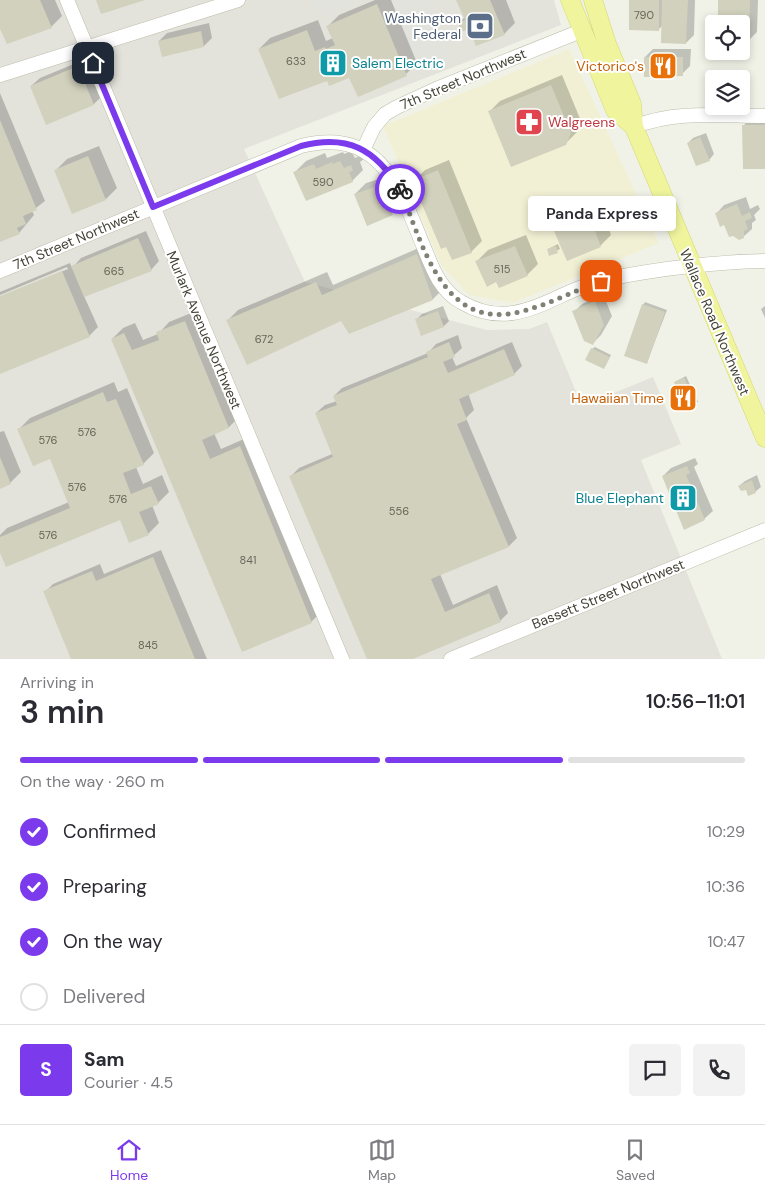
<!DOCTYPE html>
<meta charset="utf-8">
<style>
body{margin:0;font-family:"DM Sans",sans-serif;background:#f2f2f3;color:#2b2b33;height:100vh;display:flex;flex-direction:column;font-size:19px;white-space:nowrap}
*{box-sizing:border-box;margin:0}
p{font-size:16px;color:#7c7c81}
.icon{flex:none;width:28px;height:28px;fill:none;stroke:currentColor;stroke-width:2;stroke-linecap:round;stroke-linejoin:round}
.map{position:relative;height:659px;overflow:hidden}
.drawer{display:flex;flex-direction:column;background:#fff;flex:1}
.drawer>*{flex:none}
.tools{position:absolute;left:705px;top:15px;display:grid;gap:10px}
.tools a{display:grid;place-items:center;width:45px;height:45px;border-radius:5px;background:#fff;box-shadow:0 2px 8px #0003;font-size:25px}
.pin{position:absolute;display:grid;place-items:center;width:42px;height:42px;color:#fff;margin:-21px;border-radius:10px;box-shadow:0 2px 8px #0006}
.courier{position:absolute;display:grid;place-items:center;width:50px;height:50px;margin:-25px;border:4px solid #7c3aed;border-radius:50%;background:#fff;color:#222;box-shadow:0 1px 6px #0007}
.bubble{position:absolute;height:35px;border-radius:5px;background:#fff;box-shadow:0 2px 8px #0003;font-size:16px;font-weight:600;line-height:35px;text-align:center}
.overview em{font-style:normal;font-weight:600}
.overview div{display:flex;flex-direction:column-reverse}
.overview{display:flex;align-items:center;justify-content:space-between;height:85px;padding:0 20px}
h1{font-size:32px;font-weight:600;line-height:38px}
.bar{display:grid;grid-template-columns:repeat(4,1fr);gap:8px 5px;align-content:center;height:60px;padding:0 20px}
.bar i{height:6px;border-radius:4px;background:#e1e1e2}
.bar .current{background:#7c3aed}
.bar p{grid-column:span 4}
.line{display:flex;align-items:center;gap:12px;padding:0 20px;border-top:1px solid #e1e1e2}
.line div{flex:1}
.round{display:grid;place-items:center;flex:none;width:52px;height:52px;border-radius:5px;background:#f2f2f3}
ol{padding:0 20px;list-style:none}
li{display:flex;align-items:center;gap:15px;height:55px}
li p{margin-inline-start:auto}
li .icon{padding:5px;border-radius:50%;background:#7c3aed;color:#fff;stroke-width:4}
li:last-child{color:#7c7c81}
li i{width:28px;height:28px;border:2px solid #e1e1e2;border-radius:50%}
.tabs{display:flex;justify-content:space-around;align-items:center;height:70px;border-top:1px solid #e1e1e2;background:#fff;font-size:14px;color:#7c7c81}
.tabs a{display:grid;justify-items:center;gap:2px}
.tabs .current{color:#7c3aed}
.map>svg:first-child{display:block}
.commercial{fill:#f2f0d4}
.industrial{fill:#e4e3db}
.parking{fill:#e3e3de}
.shadow{fill:#0003}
.building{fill:#d2d1bd}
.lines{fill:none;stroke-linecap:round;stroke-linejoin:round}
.minor-casing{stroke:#bcbcaa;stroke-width:15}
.major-casing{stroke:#d3d86f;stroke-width:19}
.minor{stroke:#fff;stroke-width:14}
.major{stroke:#eff49d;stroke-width:18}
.done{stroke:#818075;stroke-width:5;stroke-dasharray:0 9}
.route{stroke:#7c3aed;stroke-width:6}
.labels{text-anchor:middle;stroke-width:4;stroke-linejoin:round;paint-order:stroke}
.number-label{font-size:11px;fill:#686658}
.service-label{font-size:14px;fill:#4e5e75;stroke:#fff;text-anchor:end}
.culture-label{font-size:14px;fill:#0d838f;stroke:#fff;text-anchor:start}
.food-label{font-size:14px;fill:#c56008;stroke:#fff;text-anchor:end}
.street-label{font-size:14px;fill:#444337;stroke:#fff}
.health-label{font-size:14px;fill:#be3a42;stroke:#fff;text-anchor:start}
</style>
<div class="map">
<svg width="765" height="659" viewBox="0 0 765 659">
<rect width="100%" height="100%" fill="#f1f2e7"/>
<!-- commercial -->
<path class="commercial" d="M569,49L659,243L513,303L469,295L441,265L383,126Z"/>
<!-- industrial -->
<path class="industrial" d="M0,0H554L561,25L244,149L305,282L487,330L529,329L547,322L582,406L653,377L681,444L641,460L722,659H0Z"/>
<!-- parking -->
<path class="parking" d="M310,0H368L318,17Z
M387,0H431L439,17L449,60L416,73L396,14Z"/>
<!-- shadow -->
<path class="shadow" d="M0,0H55L62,16L51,27L0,25Z
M375,0H391L417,63L406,74L327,79L259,49L270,38L318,20L326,41L333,38L328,26L339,15Z
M458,0H506L515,23L504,34L476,44L469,27L459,23L465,17Z
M630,0H695L694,35L686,43L663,25L658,30Z
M720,0H758L757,32L749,40L741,24Z
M209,23L212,38L204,46L159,41L167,33Z
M653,49H691L690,66L682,74L645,57Z
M86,59L102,96L94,104L31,86L40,78Z
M562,75L581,121L577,132L566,143L489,112L500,101Z
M0,93L45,201L32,211L34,215L19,233L0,241Z
M754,115H765V167L743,126Z
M706,133L714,154L709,160L688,143L693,138Z
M99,146L117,188L106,199L56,170L67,159Z
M351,151L355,158L362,155L364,159L360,162L363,170L352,181L295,172L306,161L325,153L327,158L343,152L344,154Z
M449,160L482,241L471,252L414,181L425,170Z
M389,176L403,202L392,213L355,194L366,183Z
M746,197L750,209L758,205L760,209L754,215L756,220L752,223V229L743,237L725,224L716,214L724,205Z
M601,208L611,235L600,246L556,232L566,221Z
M146,231L159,261L151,270L84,296L98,327L89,336L0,373V297L68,269L67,267L0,295V292L70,263L72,268L81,258Z
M526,235L538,264L527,275L497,281L477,261L488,250Z
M428,244L444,288L433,299L349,332L342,320L227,321L238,310L327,272L333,285Z
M558,244L560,249L550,254L548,249Z
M603,294L612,316L601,335L593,343L574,312L582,304Z
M645,302L667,310L647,362L643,305Z
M443,306L449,321L444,326L416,320L422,314Z
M765,306V318L761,309Z
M196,311L240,416L229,427L214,433L221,449L251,436L322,611L311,622L112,339L123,328L135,323L143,340L158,334L169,322Z
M458,335L462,348L452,357L456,366L512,342L522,366L514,374L468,393L474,410L466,418L517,538L509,546L440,574L453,605L497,585L508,613L500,621L409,659H369L291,476L299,468L332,454L316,413L325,405L337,401L334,396L342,388L428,353L436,344Z
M595,347L611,355L604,368L592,349Z
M686,376L698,402L680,410L672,391L677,387L675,382Z
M114,382L118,392L127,388L154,453L143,464L136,467L143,484L162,475L169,492L158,503L152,505L159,523L148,534L120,519L0,550V535L7,528L69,502L50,457L19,429L30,418Z
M4,431L21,472L10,483L0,487V432Z
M695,458L698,464L694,467L713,511L704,519L663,476L671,468Z
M757,475L761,487L755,492L739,486L745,481Z
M161,550L207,659H73L45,592L53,584L100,564L104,574Z"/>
<!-- building -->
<path class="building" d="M0,0H40L52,28L7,44L0,29Z
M96,0H145L101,14Z
M456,0H490L505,35L476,46L469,29L461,32L458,23L465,20Z
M629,0H659V31L629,30Z
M662,0H688L686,44L661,43Z
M718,0H750L749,41H741V24H718Z
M377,4L407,76L358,97L349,78L329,86L327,81L279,99L258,49L307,30L315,51L325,47L326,49L335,45L326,26Z
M201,31L204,47L162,57L158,41Z
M644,57H683V76L644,77Z
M78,66L94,105L46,125L30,86Z
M551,85L571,133L566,145L511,167L488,111Z
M0,120L37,210L23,216L26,224L17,228L20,234L0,242Z
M742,125H765V169H743Z
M700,137L710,161L696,166L687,143Z
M88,156L106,200L72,214L54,170Z
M340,161L344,168L351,165L353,171L349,172L353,182L306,201L293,172L314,164L316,169L332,162L333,164Z
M438,170L472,253L452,260L446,247L441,249L412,181Z
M378,186L393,215L367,226L354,194Z
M737,204L742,216L750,212L752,218L745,221L748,229L744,231V238L739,240L733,236L729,237L724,225L720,227L715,213Z
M590,218L601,247L567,261L554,231Z
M138,238L152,271L84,297L71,266Z
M515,246L528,276L499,288L496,282L487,287L475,261Z
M556,246L558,253L549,256L547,249Z
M417,254L433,300L349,334L341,321L247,365L226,320L316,282L322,295Z
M62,271L90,337L0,374V296Z
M595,301L604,325L593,345L584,341L572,311Z
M642,304L665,312L647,364L624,356Z
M438,311L444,327L421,336L415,319Z
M185,321L229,428L202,440L210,459L240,446L312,623L242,652L111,339L124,333L132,350L159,340L156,332Z
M449,342L455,357L443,362L448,373L504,349L515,375L459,399L467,420L457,424L509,547L431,579L445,612L489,593L501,622L413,659H367L289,476L333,457L315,413L337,405L333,396L428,357L426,352Z
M591,348L610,357L604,369L585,360Z
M684,377L696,405L679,412L670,390L676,388L674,382Z
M103,392L107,402L116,399L144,465L123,473L131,494L151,486L159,504L139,512L149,535L129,543L120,520L6,567L0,553V537L70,508L50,459L33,466L17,429Z
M0,457L11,484L0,489Z
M687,466L690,473L686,475L705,520L684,530L662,476Z
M752,480L756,493L748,496L746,490L741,491L738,486Z
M153,557L195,659H71L43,591L92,571L96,581Z"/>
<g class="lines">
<defs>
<path id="minor" d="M67,0L342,659
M0,75L238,0
M634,127C675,110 721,116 765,116
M363,150L374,127L385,114L397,107L436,89L581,31
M0,271L301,146C382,126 400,190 425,250C433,270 441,291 461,302C517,335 554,290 607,279C658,269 713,262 765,261
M451,659L765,530"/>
<path id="major" d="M570,0L615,110L634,127
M593,0L607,44L632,104L634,127L765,438"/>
</defs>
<!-- minor casing -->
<use href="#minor" class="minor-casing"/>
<!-- major casing -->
<use href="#major" class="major-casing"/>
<!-- minor -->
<use href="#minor" class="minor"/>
<!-- major -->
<use href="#major" class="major"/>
</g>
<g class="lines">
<!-- done -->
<path class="done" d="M400,189C422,242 442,331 519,312C548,305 574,291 601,281"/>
<!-- route -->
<path class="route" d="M93,63L153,207L301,146C348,134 375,149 400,189"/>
</g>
<!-- icons -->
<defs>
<symbol id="bank-square" viewBox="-11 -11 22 22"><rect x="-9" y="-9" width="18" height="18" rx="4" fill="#5c6f8a" stroke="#fff"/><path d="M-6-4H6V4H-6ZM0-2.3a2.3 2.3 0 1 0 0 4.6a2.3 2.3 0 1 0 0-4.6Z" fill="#fff"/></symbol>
<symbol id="building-square" viewBox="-11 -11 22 22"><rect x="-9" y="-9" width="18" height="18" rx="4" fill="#0f9aa8" stroke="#fff"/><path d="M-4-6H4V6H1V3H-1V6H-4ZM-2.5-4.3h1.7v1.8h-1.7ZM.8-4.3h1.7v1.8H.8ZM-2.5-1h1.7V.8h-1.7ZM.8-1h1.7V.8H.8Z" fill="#fff"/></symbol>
<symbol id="restaurant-square" viewBox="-11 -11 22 22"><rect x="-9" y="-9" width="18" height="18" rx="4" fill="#e8710a" stroke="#fff"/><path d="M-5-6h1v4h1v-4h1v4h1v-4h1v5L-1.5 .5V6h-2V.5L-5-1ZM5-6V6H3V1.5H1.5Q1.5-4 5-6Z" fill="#fff"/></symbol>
<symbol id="pharmacy-square" viewBox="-11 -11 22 22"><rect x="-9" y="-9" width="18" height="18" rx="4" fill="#e0444e" stroke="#fff"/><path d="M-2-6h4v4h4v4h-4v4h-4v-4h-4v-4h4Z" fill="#fff"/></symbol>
</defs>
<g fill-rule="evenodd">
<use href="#bank-square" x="464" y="10" width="32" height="32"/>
<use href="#building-square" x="317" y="47" width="32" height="32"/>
<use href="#restaurant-square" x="647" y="50" width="32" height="32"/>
<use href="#pharmacy-square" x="513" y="106" width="32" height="32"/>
<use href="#restaurant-square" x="667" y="382" width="32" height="32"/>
<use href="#building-square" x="667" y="482" width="32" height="32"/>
</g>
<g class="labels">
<!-- number labels -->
<g class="number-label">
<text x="644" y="19">790</text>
<text x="296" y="65">633</text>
<text x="323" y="186">590</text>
<text x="502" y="273">515</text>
<text x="114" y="275">665</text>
<text x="264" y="343">672</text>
<text x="87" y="436">576</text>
<text x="48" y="444">576</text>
<text x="77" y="491">576</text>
<text x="118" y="503">576</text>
<text x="399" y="515">556</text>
<text x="48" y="539">576</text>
<text x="248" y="564">841</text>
<text x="148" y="649">845</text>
</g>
<!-- service labels -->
<g class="service-label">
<text x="461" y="23">Washington<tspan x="461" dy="16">Federal</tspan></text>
</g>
<!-- culture labels -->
<g class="culture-label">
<text x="352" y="68">Salem Electric</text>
<text x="664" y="503" text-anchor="end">Blue Elephant</text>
</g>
<!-- food labels -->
<g class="food-label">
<text x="644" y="71">Victorico's</text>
<text x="664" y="403">Hawaiian Time</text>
</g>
<!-- street labels -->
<g class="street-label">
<text transform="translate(463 79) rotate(-23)" y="5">7th Street Northwest</text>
<text transform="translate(76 239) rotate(-23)" y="5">7th Street Northwest</text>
<text transform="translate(715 322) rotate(67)" y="5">Wallace Road Northwest</text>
<text transform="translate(204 330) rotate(67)" y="5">Murlark Avenue Northwest</text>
<text transform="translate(608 594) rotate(-22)" y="5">Bassett Street Northwest</text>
</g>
<!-- health labels -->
<g class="health-label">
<text x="548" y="127">Walgreens</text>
</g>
</g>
</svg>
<div class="tools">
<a><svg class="icon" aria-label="locate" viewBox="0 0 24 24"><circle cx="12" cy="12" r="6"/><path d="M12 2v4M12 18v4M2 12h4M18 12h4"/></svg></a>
<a><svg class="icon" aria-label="layers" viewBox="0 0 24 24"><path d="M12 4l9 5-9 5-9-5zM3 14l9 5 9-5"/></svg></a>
</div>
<div class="pin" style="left:601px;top:281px;background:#ea580c"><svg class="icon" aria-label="bag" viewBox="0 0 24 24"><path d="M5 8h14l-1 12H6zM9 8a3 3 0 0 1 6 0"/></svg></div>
<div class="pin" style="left:93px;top:63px;background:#1f2937"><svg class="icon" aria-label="home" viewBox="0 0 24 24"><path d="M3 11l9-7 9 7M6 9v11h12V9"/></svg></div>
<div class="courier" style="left:400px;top:189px"><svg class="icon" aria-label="bike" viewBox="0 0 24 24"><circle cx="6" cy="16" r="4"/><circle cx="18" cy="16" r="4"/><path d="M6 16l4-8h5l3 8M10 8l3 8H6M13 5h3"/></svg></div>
<div class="bubble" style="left:528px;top:196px;width:148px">Panda Express</div>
</div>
<section class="drawer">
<div class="overview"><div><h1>3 min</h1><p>Arriving in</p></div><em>10:56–11:01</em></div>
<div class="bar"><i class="current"></i><i class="current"></i><i class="current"></i><i></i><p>On the way · 260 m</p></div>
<ol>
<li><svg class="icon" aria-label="check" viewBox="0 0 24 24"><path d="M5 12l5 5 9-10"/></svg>Confirmed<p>10:29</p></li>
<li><svg class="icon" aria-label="check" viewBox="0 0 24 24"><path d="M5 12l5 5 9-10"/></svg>Preparing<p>10:36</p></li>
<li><svg class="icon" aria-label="check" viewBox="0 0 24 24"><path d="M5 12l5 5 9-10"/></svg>On the way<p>10:47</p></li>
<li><i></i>Delivered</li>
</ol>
<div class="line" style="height:90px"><b class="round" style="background:#7c3aed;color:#fff">S</b><div><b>Sam</b><p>Courier · 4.5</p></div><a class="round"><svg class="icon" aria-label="chat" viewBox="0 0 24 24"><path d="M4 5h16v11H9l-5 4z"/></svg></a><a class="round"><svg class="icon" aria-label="phone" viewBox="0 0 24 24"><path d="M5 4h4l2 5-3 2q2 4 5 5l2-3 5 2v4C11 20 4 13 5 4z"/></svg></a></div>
</section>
<nav class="tabs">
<a class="current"><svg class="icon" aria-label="home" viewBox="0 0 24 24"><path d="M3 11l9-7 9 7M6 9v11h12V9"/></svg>Home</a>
<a><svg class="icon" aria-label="map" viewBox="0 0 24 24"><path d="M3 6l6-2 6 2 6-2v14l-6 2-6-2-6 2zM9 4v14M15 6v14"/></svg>Map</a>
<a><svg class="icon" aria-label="saved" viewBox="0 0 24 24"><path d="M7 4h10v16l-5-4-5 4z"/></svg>Saved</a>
</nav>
